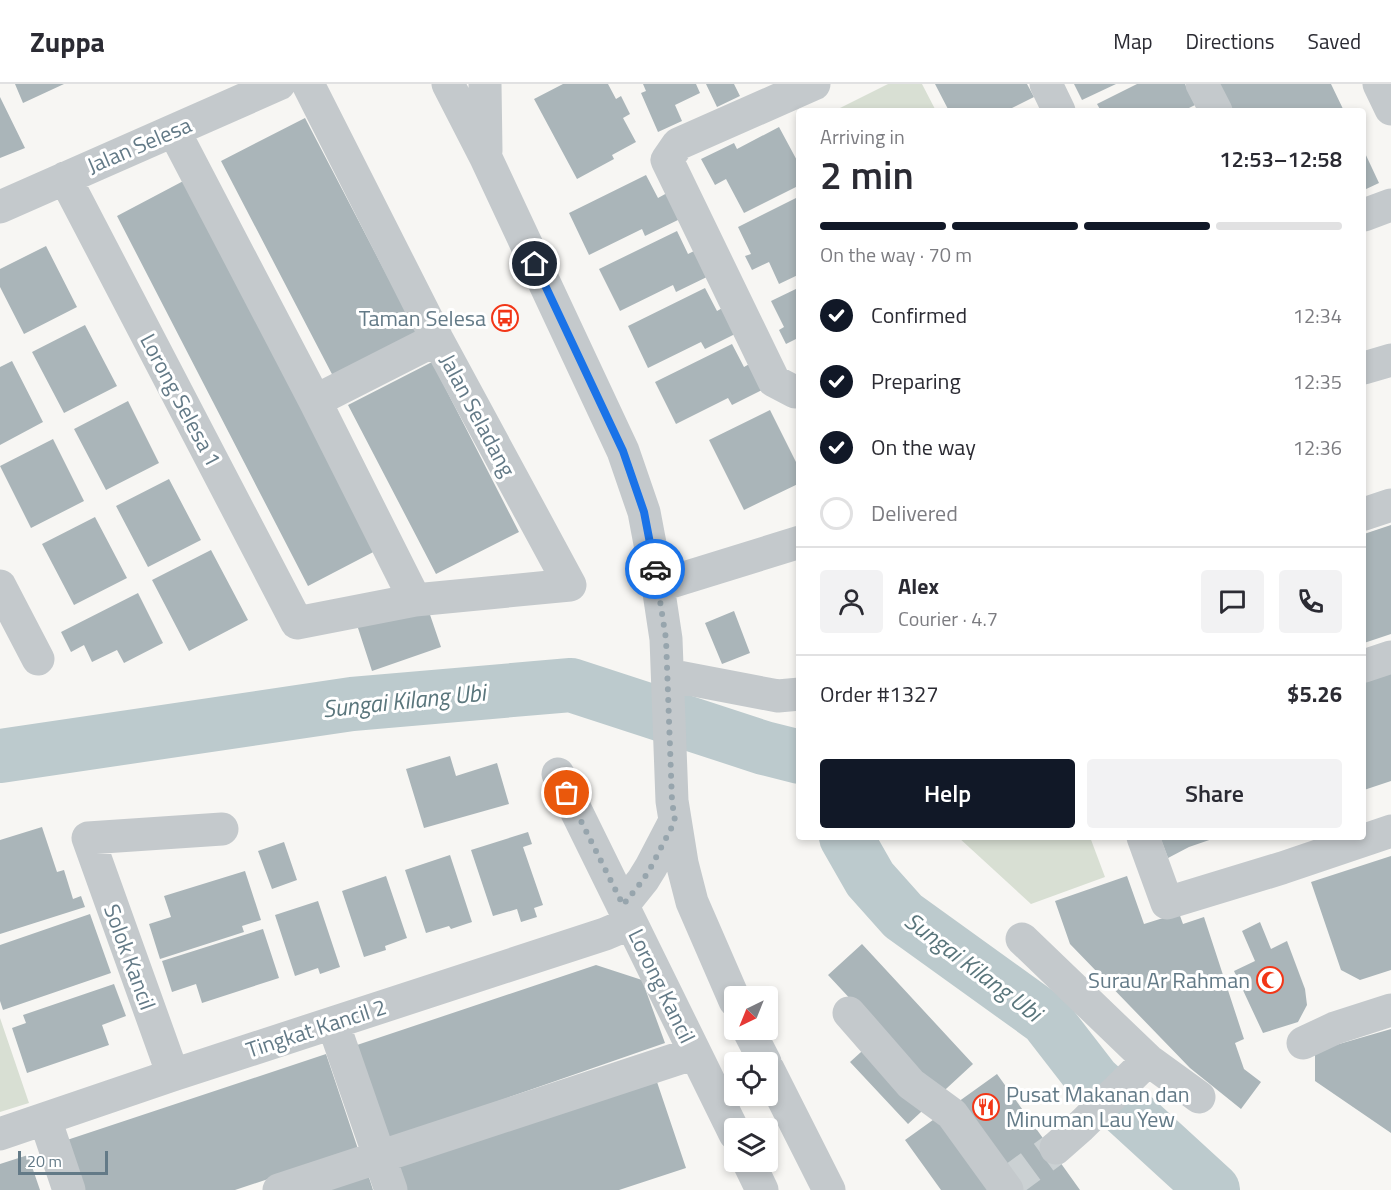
<!DOCTYPE html>
<meta charset="utf-8">
<style>
body{margin:0;font-family:"Titillium Web",sans-serif;background:#f2f2f3;color:#2b2b33;height:100vh;display:flex;flex-direction:column;font-size:22px;white-space:nowrap}
*{box-sizing:border-box;margin:0}
p{font-size:20px;color:#7c7c81}
.icon{flex:none;width:33px;height:33px;fill:none;stroke:currentColor;stroke-width:2;stroke-linecap:round;stroke-linejoin:round}
.map{position:relative;flex:1;overflow:hidden}
.sheet{position:absolute;left:796px;top:24px;width:570px;height:732px;display:flex;flex-direction:column;background:#fff;border-radius:6px;box-shadow:0 3px 9px #0003}
.sheet>*{flex:none}
.needle{width:39px;rotate:223deg}
.fabs{position:absolute;left:724px;top:902px;display:grid;gap:12px}
.fabs a{display:grid;place-items:center;width:54px;height:54px;border-radius:6px;background:#fff;box-shadow:0 3px 9px #0003;font-size:30px}
.scale{position:absolute;left:18px;bottom:15px;width:90px;box-sizing:border-box;padding-left:6px;border:3px solid #637a87;border-top:0;font-size:16px;line-height:21px;white-space:nowrap;color:#637a87;-webkit-text-stroke:4px #fff;paint-order:stroke}
.pin{position:absolute;display:grid;place-items:center;width:51px;height:51px;color:#fff;margin:-26px;border:3px solid #fff;border-radius:50%;box-shadow:0 2px 6px #0007}
.courier{position:absolute;display:grid;place-items:center;width:60px;height:60px;margin:-30px;border:4px solid #1a73e8;border-radius:50%;background:#fff;color:#222;box-shadow:0 2px 8px #0007}
.headline em{font-style:normal;font-weight:600}
.headline div{display:flex;flex-direction:column-reverse}
.headline{display:flex;align-items:center;justify-content:space-between;height:102px;padding:0 24px}
h1{font-size:39px;font-weight:600;line-height:45px}
.bar{display:grid;grid-template-columns:repeat(4,1fr);gap:9px 6px;align-content:center;height:72px;padding:0 24px}
.bar i{height:8px;border-radius:4px;background:#e1e1e2}
.bar .active{background:#111827}
.bar p{grid-column:span 4}
.line{display:flex;align-items:center;gap:15px;padding:0 24px;border-top:2px solid #e1e1e2}
.line div{flex:1}
.round{display:grid;place-items:center;flex:none;width:63px;height:63px;border-radius:6px;background:#f2f2f3}
ol{padding:0 24px;list-style:none}
li{display:flex;align-items:center;gap:18px;height:66px}
li p{margin-inline-start:auto}
li .icon{padding:6px;border-radius:50%;background:#111827;color:#fff;stroke-width:4}
li:last-child{color:#7c7c81}
li i{width:33px;height:33px;border:3px solid #e1e1e2;border-radius:50%}
.primary-button{display:flex;gap:12px;margin-top:auto;padding:12px 24px}
.primary-button a{flex:1;height:69px;border-radius:6px;background:#111827;color:#fff;font-size:24px;font-weight:600;line-height:69px;text-align:center}
.primary-button a+a{background:#f2f2f3;color:#2b2b33}
header{display:flex;align-items:center;gap:36px;box-sizing:border-box;height:84px;padding:0 30px;background:#fff;border-bottom:2px solid #e1e1e2}
header strong{font-size:28px}
nav{display:flex;gap:33px;margin-inline-start:auto;font-size:21px}
.map>svg:first-child{display:block}
.green{fill:#d8dfd3}
.lines{fill:none;stroke-linecap:round;stroke-linejoin:round}
.river{stroke:#bccacd;stroke-width:54}
.building{fill:#aab5b9}
.minor-tunnel{stroke:#cbd1d3;stroke-width:33;stroke-dasharray:33 16;stroke-linecap:butt}
.minor{stroke:#c4c9cc;stroke-width:33}
.done{stroke:#97a5ad;stroke-width:6;stroke-dasharray:0 10.8}
.route{stroke:#1a73e8;stroke-width:8}
.labels{text-anchor:middle;stroke-width:6;stroke-linejoin:round;paint-order:stroke}
.street-label{font-size:22px;fill:#637a87;stroke:#fff}
.poi-label{font-size:22px;fill:#637a87;stroke:#fff;text-anchor:end}
.water-label{font-size:24px;font-style:italic;fill:#5a767c;stroke:#fff}
</style>
<header>
<strong>Zuppa</strong>
<nav><a>Map</a><a>Directions</a><a>Saved</a></nav>
</header>
<div class="map">
<svg width="1391" height="1106" viewBox="0 0 1391 1106">
<rect width="100%" height="100%" fill="#f7f6f3"/>
<!-- green -->
<path class="green" d="M888,0H922L936,27H834Z
M958,753H1090L1105,793L1031,820Z
M0,934L29,1019L0,1028Z"/>
<g class="lines">
<!-- river -->
<path class="river" d="M0,672L352,620L571,601L764,664L800,673
M846,753L870,795L903,832L1046,935L1094,997L1213,1106"/>
</g>
<!-- building -->
<path class="building" d="M15,0H64L23,19Z
M563,0H608L616,15L621,12L630,30L623,34L636,58L612,71L614,75L577,95L534,15Z
M643,0H696L700,9L675,21L682,37L658,48L641,9L646,7Z
M706,0H734L740,12L717,23Z
M935,0H1027L1034,13L1006,27H991L989,24L984,27H949Z
M1074,0H1116L1082,16Z
M1137,0H1185L1195,21L1183,27H1101L1097,20Z
M1216,0H1331L1344,27H1229Z
M0,13L25,64L0,74Z
M305,34L418,251L334,294L221,77Z
M779,43L800,82V101L744,129L726,95L715,101L701,75L734,59L737,65Z
M1364,67L1379,99L1364,106Z
M646,91L658,114L667,109L680,135L645,152L642,145L589,171L569,129Z
M189,94L381,464L308,502L117,132Z
M800,112V190L779,200L769,178L752,186L745,172L751,170L738,143Z
M677,147L688,170L698,165L711,191L676,208L673,201L620,227L599,185Z
M46,162L77,223L24,250L0,203V185Z
M800,203V253L786,260L779,246L784,243L771,217Z
M705,204L717,227L726,222L739,248L705,265L701,258L648,284L628,242Z
M85,241L117,302L64,329L32,268Z
M732,260L744,283L753,278L766,304L732,321L728,314L676,340L655,298Z
M12,277L43,338L0,361V283Z
M432,278L519,448L436,490L348,321Z
M128,317L159,379L106,406L74,345Z
M770,326L800,386V399L744,426L709,356Z
M53,355L84,417L31,444L0,382Z
M169,395L201,456L148,483L116,422Z
M95,433L127,494L74,521L42,460Z
M1391,441V550L1364,559V450Z
M211,466L248,536L189,567L152,496Z
M138,509L163,559L124,579L117,566L92,578L84,561L71,568L61,548Z
M426,519L441,563L372,587L357,541Z
M734,527L750,569L722,580L705,539Z
M1391,586V697L1364,706V596Z
M450,672L456,692L497,679L509,720L424,744L406,685Z
M42,743L57,788L64,786L73,815L81,812L85,823L0,850V756Z
M528,748L532,760L523,763L543,821L534,824L537,833L521,838L517,825L493,832L471,766Z
M1160,753H1218L1189,763L1168,774Z
M284,758L297,796L272,805L258,767Z
M450,771L472,838L451,845L449,842L426,849L405,786Z
M1391,772V886L1360,896L1341,886L1311,798Z
M245,787L261,836L242,842L244,848L160,875L149,840L171,833L164,812Z
M386,792L407,854L385,862L386,866L364,873L342,807Z
M1127,792L1144,840L1179,829L1183,840L1204,833L1244,955L1235,959L1244,985L1261,998L1241,1025L1190,984L1070,860L1055,817Z
M318,817L340,883L320,890L318,884L295,892L275,831Z
M90,830L111,889L3,926L0,917V861Z
M1260,838L1271,865L1287,857L1305,905L1307,921L1298,938L1263,949L1234,887L1255,877L1242,847Z
M263,845L279,894L202,919L196,900L172,908L162,877Z
M862,860L973,980L908,1040L850,978L882,949L828,891Z
M596,881L642,896L665,959L389,1055L357,961Z
M114,900L126,932L102,941L109,961L27,989L12,944L26,939L23,931Z
M1391,945V1049L1315,997V967Z
M326,970L358,1065L235,1106H84L67,1056Z
M997,990L1080,1106H941L905,1056Z
M655,992L686,1084L619,1106H403L394,1079Z
M28,1071L40,1106H0V1080Z
M367,1087L373,1106H310Z"/>
<g class="lines">
<!-- minor-tunnel -->
<path class="minor-tunnel" d="M1004,1102L1056,1064"/>
<!-- minor -->
<path class="minor" d="M448,0L486,74L623,367L644,428L658,502L666,555L672,717L682,779L692,818L735,917
M485,0L486,67
M1046,0L1059,27
M1202,0L1216,27
M1379,0L1391,25
M174,47L315,317L415,516
M65,94L297,539L415,516L570,501L437,255L308,0
M0,123L279,0
M1364,131L1391,121
M1364,284L1391,276
M800,306L795,308L774,297L667,76L678,60L814,0
M315,317L437,255
M1364,430L1391,421
M0,502L38,575
M658,502L800,458
M1364,582L1391,573
M668,591L778,612L800,610
M558,690L735,1050
M1143,753L1167,819L1282,784L1391,747
M623,821L643,796L651,783L675,737
M1022,855L1148,976L1199,1013
M849,929L911,1000L952,1030L1007,1106
M333,939L391,1106
M748,945L765,978
M1303,959L1335,944L1391,926
M768,985L829,1106
M173,991L88,754L222,745
M45,1035L69,1106
M0,1050L173,991L605,850L631,839
M1056,1064L1081,1042L1148,976
M748,1077L762,1106
M279,1106L695,969"/>
</g>
<g class="lines">
<!-- done -->
<path class="done" d="M567,709L623,821L643,796L651,783L675,737L672,717L666,555L655,485"/>
<!-- route -->
<path class="route" d="M535,180L623,367L644,428L655,485"/>
</g>
<!-- icons -->
<defs>
<symbol id="bus-ring" viewBox="-11 -11 22 22"><circle r="9.5" fill="#fff" stroke="#f23617" stroke-width="1.5"/><path d="M-5-6H5V4H4V6H2V4H-2V6H-4V4H-5ZM-3.5-4V0h7V-4ZM-3.5 1.2v1.5H-2V1.2ZM2 1.2v1.5H3.5V1.2Z" fill="#f23617"/></symbol>
<symbol id="mosque-ring" viewBox="-11 -11 22 22"><circle r="9.5" fill="#fff" stroke="#f23617" stroke-width="1.5"/><path d="M3.5-4.9A6 6 0 1 0 3.5 4.9A5 5 0 1 1 3.5-4.9Z" fill="#f23617"/></symbol>
<symbol id="restaurant-ring" viewBox="-11 -11 22 22"><circle r="9.5" fill="#fff" stroke="#f23617" stroke-width="1.5"/><path d="M-5-6h1v4h1v-4h1v4h1v-4h1v5L-1.5 .5V6h-2V.5L-5-1ZM5-6V6H3V1.5H1.5Q1.5-4 5-6Z" fill="#f23617"/></symbol>
</defs>
<g fill-rule="evenodd">
<use href="#bus-ring" x="490" y="219" width="30" height="30"/>
<use href="#mosque-ring" x="1255" y="881" width="30" height="30"/>
<use href="#restaurant-ring" x="971" y="1008" width="30" height="30"/>
</g>
<g class="labels">
<!-- street labels -->
<g class="street-label">
<text transform="translate(139 61) rotate(-23)" y="8">Jalan Selesa</text>
<text transform="translate(181 316) rotate(62)" y="8">Lorong Selesa 1</text>
<text transform="translate(478 331) rotate(62)" y="8">Jalan Seladang</text>
<text transform="translate(130 873) rotate(70)" y="8">Solok Kancil</text>
<text transform="translate(662 902) rotate(64)" y="8">Lorong Kancil</text>
<text transform="translate(316 944) rotate(-18)" y="8">Tingkat Kancil 2</text>
</g>
<!-- poi labels -->
<g class="poi-label">
<text x="486" y="242">Taman Selesa</text>
<text x="1250" y="904">Surau Ar Rahman</text>
<text x="1006" y="1018" text-anchor="start">Pusat Makanan dan<tspan x="1006" dy="25">Minuman Lau Yew</tspan></text>
</g>
<!-- water labels -->
<g class="water-label">
<text transform="translate(404 617) rotate(-6)" y="8">Sungai Kilang Ubi</text>
<text transform="translate(973 883) rotate(37)" y="8">Sungai Kilang Ubi</text>
</g>
</g>
</svg>
<div class="fabs">
<a><svg class="needle" viewBox="-14 -14 28 28"><path d="M0-13l5 13h-10z" fill="#e53935"/><path d="M0 13l5-13h-10z" fill="#7c7c81"/></svg></a>
<a><svg class="icon" aria-label="locate" viewBox="0 0 24 24"><circle cx="12" cy="12" r="6"/><path d="M12 2v4M12 18v4M2 12h4M18 12h4"/></svg></a>
<a><svg class="icon" aria-label="layers" viewBox="0 0 24 24"><path d="M12 4l9 5-9 5-9-5zM3 14l9 5 9-5"/></svg></a>
</div>
<div class="scale">20 m</div>
<div class="pin" style="left:567px;top:709px;background:#ea580c"><svg class="icon" aria-label="bag" viewBox="0 0 24 24"><path d="M5 8h14l-1 12H6zM9 8a3 3 0 0 1 6 0"/></svg></div>
<div class="pin" style="left:535px;top:180px;background:#1f2937"><svg class="icon" aria-label="home" viewBox="0 0 24 24"><path d="M3 11l9-7 9 7M6 9v11h12V9"/></svg></div>
<div class="courier" style="left:655px;top:485px"><svg class="icon" aria-label="car" viewBox="0 0 24 24"><path d="M5 17H2v-5l4-1 3-4h7l3 4 3 1v5h-3M9 17h6M6 11h13"/><circle cx="7" cy="17" r="2"/><circle cx="17" cy="17" r="2"/></svg></div>
<section class="sheet">
<div class="headline"><div><h1>2 min</h1><p>Arriving in</p></div><em>12:53–12:58</em></div>
<div class="bar"><i class="active"></i><i class="active"></i><i class="active"></i><i></i><p>On the way · 70 m</p></div>
<ol>
<li><svg class="icon" aria-label="check" viewBox="0 0 24 24"><path d="M5 12l5 5 9-10"/></svg>Confirmed<p>12:34</p></li>
<li><svg class="icon" aria-label="check" viewBox="0 0 24 24"><path d="M5 12l5 5 9-10"/></svg>Preparing<p>12:35</p></li>
<li><svg class="icon" aria-label="check" viewBox="0 0 24 24"><path d="M5 12l5 5 9-10"/></svg>On the way<p>12:36</p></li>
<li><i></i>Delivered</li>
</ol>
<div class="line" style="height:108px"><a class="round"><svg class="icon" aria-label="person" viewBox="0 0 24 24"><circle cx="12" cy="8" r="4"/><path d="M4 21q1-7 8-7t8 7"/></svg></a><div><b>Alex</b><p>Courier · 4.7</p></div><a class="round"><svg class="icon" aria-label="chat" viewBox="0 0 24 24"><path d="M4 5h16v11H9l-5 4z"/></svg></a><a class="round"><svg class="icon" aria-label="phone" viewBox="0 0 24 24"><path d="M5 4h4l2 5-3 2q2 4 5 5l2-3 5 2v4C11 20 4 13 5 4z"/></svg></a></div>
<div class="line" style="height:78px"><div>Order #1327</div><b>$5.26</b></div>
<div class="primary-button"><a>Help</a><a>Share</a></div>
</section>
</div>
